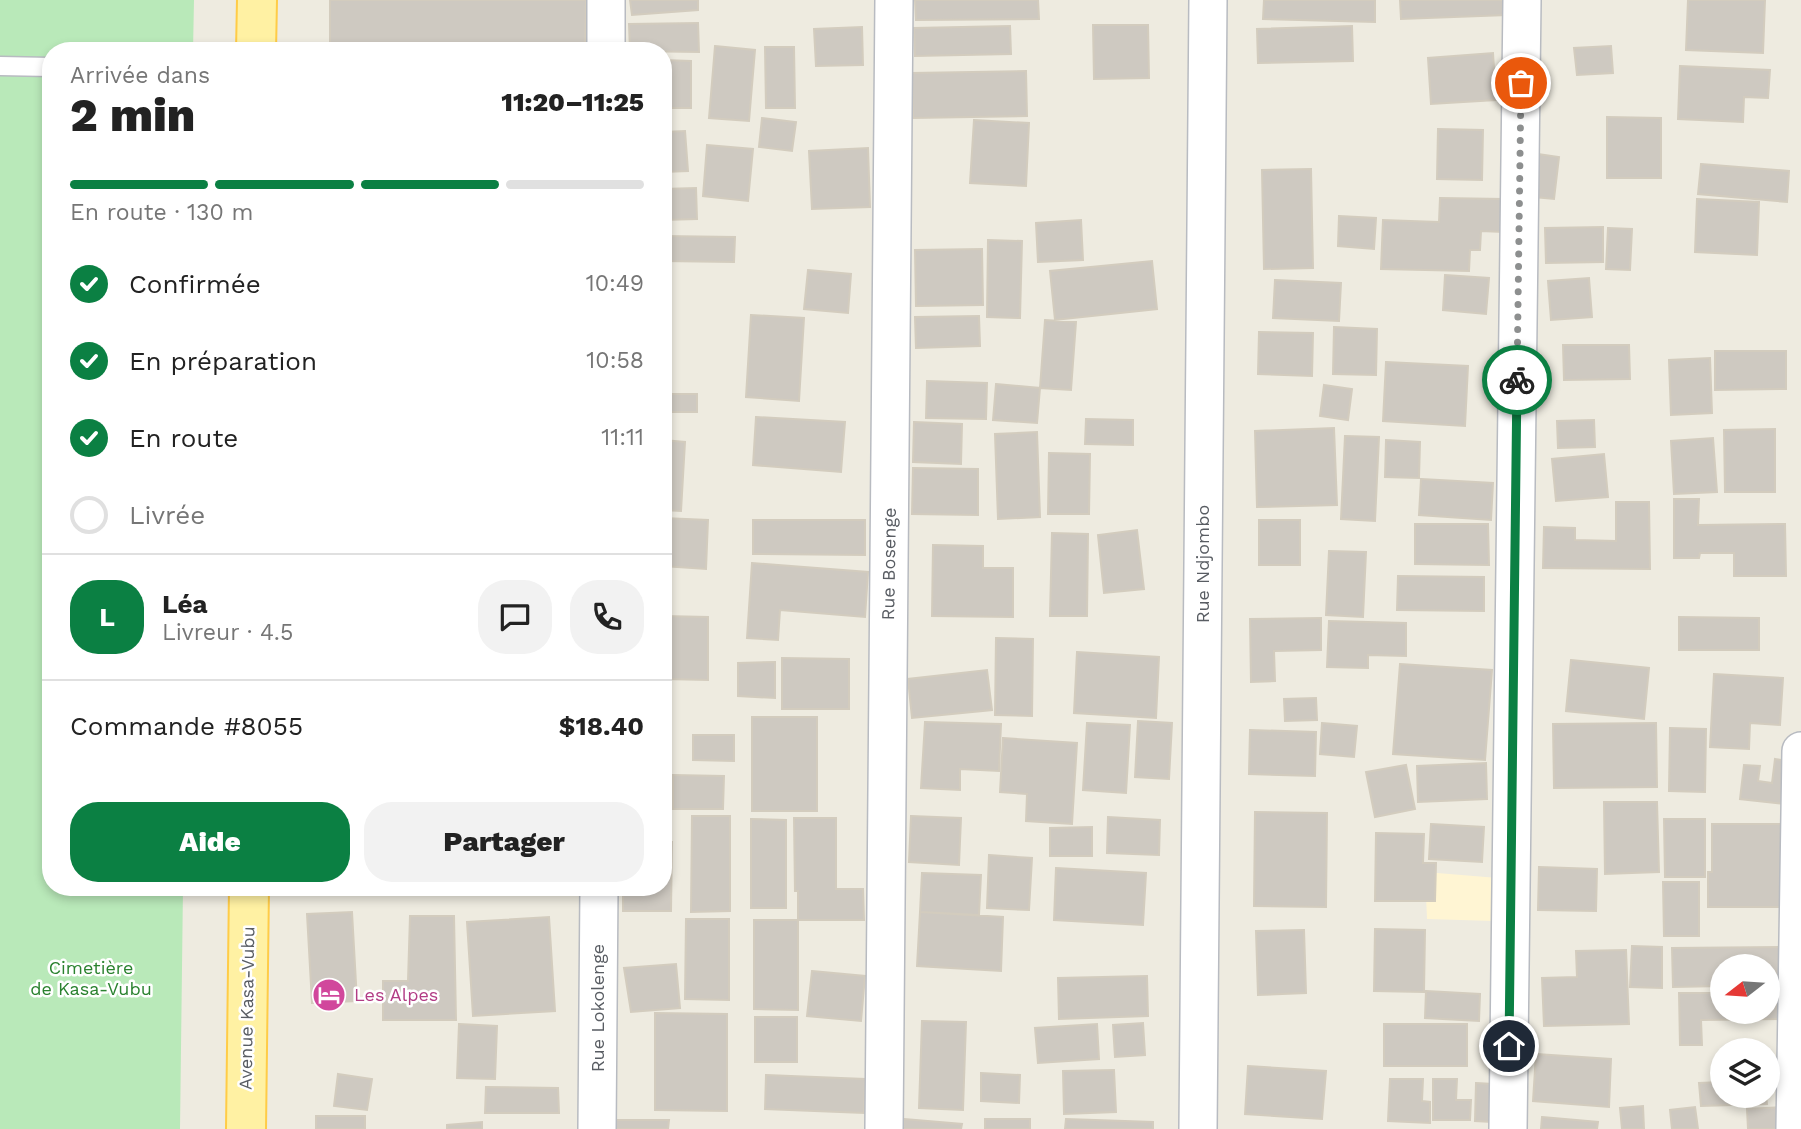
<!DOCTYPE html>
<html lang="fr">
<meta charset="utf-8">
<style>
body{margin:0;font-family:"Work Sans",sans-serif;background:#f2f2f2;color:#222;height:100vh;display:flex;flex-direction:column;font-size:26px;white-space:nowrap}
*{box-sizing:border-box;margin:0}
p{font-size:23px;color:#767676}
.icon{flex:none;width:38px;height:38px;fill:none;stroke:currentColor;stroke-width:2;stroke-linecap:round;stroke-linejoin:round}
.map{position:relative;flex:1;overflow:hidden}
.details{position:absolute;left:42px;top:42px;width:630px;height:854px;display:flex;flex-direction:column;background:#fff;border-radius:28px;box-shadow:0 4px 10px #0003}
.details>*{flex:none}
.needle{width:46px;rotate:253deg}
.buttons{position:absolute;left:1710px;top:954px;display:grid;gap:14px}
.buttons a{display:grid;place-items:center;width:70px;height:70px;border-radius:50%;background:#fff;box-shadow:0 4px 10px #0003;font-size:35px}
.pin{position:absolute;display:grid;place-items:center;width:60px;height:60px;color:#fff;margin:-30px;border:4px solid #fff;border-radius:50%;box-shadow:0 2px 7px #0007}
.courier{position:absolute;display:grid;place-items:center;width:70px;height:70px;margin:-35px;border:5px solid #0b8043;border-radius:50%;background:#fff;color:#222;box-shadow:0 2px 9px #0007}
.head em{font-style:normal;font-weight:800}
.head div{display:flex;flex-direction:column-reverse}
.head{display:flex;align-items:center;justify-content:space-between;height:119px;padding:0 28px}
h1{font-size:46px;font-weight:800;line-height:52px}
.bar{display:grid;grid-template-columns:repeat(4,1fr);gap:10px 7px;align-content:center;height:84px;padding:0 28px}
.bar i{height:9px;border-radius:5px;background:#e0e0e0}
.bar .current{background:#0b8043}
.bar p{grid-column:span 4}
.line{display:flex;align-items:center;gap:18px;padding:0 28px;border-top:2px solid #e0e0e0}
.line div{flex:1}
.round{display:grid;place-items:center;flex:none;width:74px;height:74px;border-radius:28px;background:#f2f2f2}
ol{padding:0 28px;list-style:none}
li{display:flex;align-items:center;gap:21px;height:77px}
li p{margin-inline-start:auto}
li .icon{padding:7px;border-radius:50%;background:#0b8043;color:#fff;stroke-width:4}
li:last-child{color:#767676}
li i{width:38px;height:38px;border:4px solid #e0e0e0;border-radius:50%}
.primary-button{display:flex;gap:14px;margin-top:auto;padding:14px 28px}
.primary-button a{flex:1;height:80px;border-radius:28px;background:#0b8043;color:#fff;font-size:28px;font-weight:800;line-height:80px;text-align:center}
.primary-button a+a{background:#f2f2f2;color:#222}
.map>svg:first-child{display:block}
.commercial{fill:#fff5d3}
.green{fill:#b9e9b9}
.building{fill:#cec9c1;stroke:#d3ccbe;stroke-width:2}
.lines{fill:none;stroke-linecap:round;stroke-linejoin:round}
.service-casing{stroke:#b8bbc1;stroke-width:21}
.minor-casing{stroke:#b8bbc1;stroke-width:40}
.primary-casing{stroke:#ffcc47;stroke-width:42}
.service{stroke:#fff;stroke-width:18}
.minor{stroke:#fff;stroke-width:37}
.primary{stroke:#fff1a3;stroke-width:38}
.done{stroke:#8d8f8f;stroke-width:7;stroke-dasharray:0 12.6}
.route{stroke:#0b8043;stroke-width:9}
.labels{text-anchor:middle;stroke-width:5;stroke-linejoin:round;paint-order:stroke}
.street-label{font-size:18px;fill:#595d63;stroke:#fff}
.park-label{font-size:18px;fill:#2a822f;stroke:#fff}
.hotel-label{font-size:18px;fill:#b23c85;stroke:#fff;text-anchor:start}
</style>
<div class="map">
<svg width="1801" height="1129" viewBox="0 0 1801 1129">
<rect width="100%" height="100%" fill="#eeebe0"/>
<!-- commercial -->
<path class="commercial" d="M1425,872L1498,878L1494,921L1427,919Z"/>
<!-- green -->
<path class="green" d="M0,0H194L193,51H51V887H183L180,1129H0Z"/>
<!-- building -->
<path class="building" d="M330,0H586L585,51H330Z
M630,0H698V10L632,15Z
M915,0H1038L1039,19L916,20Z
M1264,0H1375V22L1263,19Z
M1400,0H1506L1507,15L1401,19Z
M1688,0H1765L1763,53L1686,50Z
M698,23L699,52L630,51L629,24Z
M1093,25H1148L1149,78L1094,79Z
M1010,26L1011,54L915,56L914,28Z
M1352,26L1353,61L1258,63L1257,29Z
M862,27L863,65L816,66L814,29Z
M715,46L755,50L749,121L709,118Z
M1611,46L1613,73L1577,75L1574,48Z
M765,47H794L795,108H766Z
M1493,53L1496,100L1431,104L1428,58Z
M663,60L691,61V108H663Z
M1680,66L1770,70L1768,98L1744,97L1743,122L1678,119Z
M1026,71L1027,116L913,118L912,73Z
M1607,117L1661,118V178H1607Z
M762,118L796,122L792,151L759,147Z
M974,120L1029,123L1026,186L970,183Z
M1438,129L1483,130L1482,180L1437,179Z
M685,131L688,171L663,172V132Z
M707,145L753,149L748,201L703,196Z
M868,148L870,207L812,209L809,151Z
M1538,154L1559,157L1554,199L1534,197Z
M1701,164L1789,171L1787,202L1698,194Z
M1311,169L1313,268L1264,269L1262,170Z
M696,188L697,219L663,220V189Z
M1440,198L1504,199L1503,232L1481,231L1480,250H1470L1469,271L1381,269L1383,220L1439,222Z
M1697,199L1759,202L1757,255L1695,252Z
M1339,216L1376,218L1374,249L1338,246Z
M1081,220L1083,260L1038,262L1036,223Z
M1603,227V262L1546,263L1545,228Z
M1608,228L1632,229L1630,270L1606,269Z
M663,236L735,237L734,262L663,261Z
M988,240L1022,241L1020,318L987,317Z
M982,249L983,305L916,306L915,250Z
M1152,261L1157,309L1055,320L1050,271Z
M808,270L851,274L848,313L804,309Z
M1445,275L1489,278L1486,314L1443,310Z
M1589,278L1592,317L1551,320L1548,281Z
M1275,280L1341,283L1339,321L1273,318Z
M751,315L804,318L799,401L746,397Z
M979,316L980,346L916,348L915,317Z
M1045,320L1076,322L1071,390L1040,388Z
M1334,327L1377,329L1376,375L1333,374Z
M1259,332L1313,333L1312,376L1258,374Z
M1563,345H1629L1630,379L1564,380Z
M1715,351H1786V389L1715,390Z
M1710,358L1712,413L1671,415L1669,360Z
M1386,362L1468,366L1465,426L1383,421Z
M927,381L987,383L986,419L926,418Z
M996,384L1040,388L1037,423L993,420Z
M1324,385L1352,389L1348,420L1320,416Z
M663,394H697V412H663Z
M756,417L845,422L841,472L753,465Z
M1086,419L1133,420V445L1085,444Z
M1594,420L1595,447L1558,448L1557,421Z
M914,422L962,424L961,464L913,462Z
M1334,428L1337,505L1257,507L1255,431Z
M1775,429V492H1725L1724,430Z
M1037,432L1040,517L998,519L995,434Z
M1345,436L1379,437L1375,521L1341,519Z
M1713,438L1717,492L1674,494L1671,441Z
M663,440L685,442L681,511L663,510Z
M1386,440L1420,442L1419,478L1385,477Z
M1049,453L1090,454L1089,514H1048Z
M1604,454L1608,497L1556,501L1552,459Z
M913,468L978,469V515L912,514Z
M1421,479L1493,483L1491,520L1419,515Z
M1674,499H1699L1698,525L1785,524L1786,576H1734V553H1700L1699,558H1674Z
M1616,502H1649L1650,569L1543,568L1544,527L1575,528V540L1616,541Z
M663,518L708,520L706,569L663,566Z
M753,520H865V555L753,554Z
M1259,520H1300V565H1259Z
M1415,524H1488L1489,565L1415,564Z
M1137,530L1144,589L1104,593L1098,535Z
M1052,533L1088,534L1087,616H1050Z
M933,545L983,546V568H1013V617L932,616Z
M1329,551L1366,552L1363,617L1326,615Z
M752,563L868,572L865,617L780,610L778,640L747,638Z
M1398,576L1484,577V611L1397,610Z
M663,616L708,617V680L663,679Z
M1679,617L1759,618V650H1679Z
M1321,618V650L1274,651L1275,681L1251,682L1250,619Z
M1329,621L1406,623V656L1368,655V668L1327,667Z
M996,638L1033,639L1032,716L995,715Z
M1077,652L1159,657L1156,718L1074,713Z
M782,658L849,659V709H782Z
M1571,660L1649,668L1644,719L1566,711Z
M775,662V698L738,696V663Z
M1400,664L1492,670L1485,760L1393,754Z
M987,670L992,710L912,718L908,679Z
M1714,674L1783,678L1780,725L1750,723L1749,749L1710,747Z
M1316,698L1317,720L1285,721L1284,699Z
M752,717H817V811H752Z
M1138,721L1172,723L1169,779L1135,777Z
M925,722L1001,724L999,771L960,769V790L921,788Z
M1087,723L1130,725L1126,793L1083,790Z
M1322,723L1357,726L1354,757L1320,754Z
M1656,723L1657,787L1554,788L1553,724Z
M1670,728L1706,729L1705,792L1669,791Z
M1250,730L1316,732L1315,776L1249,774Z
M693,735H734V761L693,760Z
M1003,738L1077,743L1072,824L1026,821L1027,794L1000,792Z
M1775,759L1789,761L1784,804L1740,799L1744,765L1760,766L1758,781L1772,783Z
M1486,763L1487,799L1418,802L1417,766Z
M1406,765L1415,809L1375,817L1366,772Z
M673,775L724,776L723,809H673Z
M1604,802H1657L1659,872L1605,874Z
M1255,812L1327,813L1326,907L1254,906Z
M692,816H730V911L691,912Z
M911,816L961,818L959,865L909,862Z
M1108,817L1160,820L1159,855L1107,853Z
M794,818H836V889H863L864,920H798V891H795Z
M751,819L786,820V908H751Z
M1664,819H1705V877H1665Z
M1431,824L1484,827L1482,862L1429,859Z
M1712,824H1781V907H1708V872H1712Z
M1092,827V856H1050V828Z
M1376,833L1424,834L1423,863H1436L1435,901H1375Z
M663,842H672L671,911H623V887H663Z
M989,855L1032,858L1029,910L987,908Z
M1539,867L1597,869L1596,911L1538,910Z
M1056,868L1146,873L1143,925L1054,920Z
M922,873L981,875L979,915L920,912Z
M1663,882H1699V936H1664Z
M352,912L357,1001L312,1003L307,914Z
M920,912L1003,917L1001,971L917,966Z
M410,916H454L456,1020H383V981H408Z
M549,917L555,1011L473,1016L467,922Z
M686,919H729V1000L685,999Z
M754,920H798V1010L754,1009Z
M1375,929L1425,930L1424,992L1374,991Z
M1304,930L1306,993L1258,995L1256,931Z
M1632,946L1662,947V988L1630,987Z
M1780,947V986H1768V966H1722V986L1673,987L1672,948Z
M1626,950L1629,1024L1544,1026L1542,978L1577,977L1576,951Z
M676,964L680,1008L631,1012L624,968Z
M812,971L865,976L861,1021L807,1016Z
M1147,976L1148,1016L1059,1019L1058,978Z
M1426,991L1480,994L1479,1021L1425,1018Z
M1768,992H1784V1019L1701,1020L1702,1045H1680L1679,993H1722V1012H1768Z
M655,1013L727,1014V1111L655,1110Z
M755,1017H797V1062H755Z
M922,1021L966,1022L963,1110L919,1108Z
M1143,1023L1145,1055L1115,1057L1113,1025Z
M459,1024L497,1026L495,1079L457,1078Z
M1097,1024L1099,1059L1038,1063L1035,1028Z
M1384,1024H1467V1066H1384Z
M1536,1054L1611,1059L1609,1107L1533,1101Z
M1248,1066L1326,1071L1322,1119L1245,1114Z
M1114,1070L1116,1112L1064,1114L1063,1071Z
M981,1073L1020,1075L1019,1103L981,1101Z
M338,1074L372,1079L367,1110L334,1106Z
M766,1075L865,1079L864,1113L765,1109Z
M1390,1079H1423L1422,1101L1430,1102V1123L1388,1121Z
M1433,1079H1457L1456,1100H1471L1470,1120H1433Z
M1722,1082V1096H1766L1767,1104L1701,1106L1699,1083Z
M1476,1083L1493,1084L1492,1122L1475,1121Z
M486,1087L558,1088L559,1113H485Z
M1643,1106L1644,1129H1622L1620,1108Z
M1695,1107L1698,1129H1672L1670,1110Z
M1787,1107L1788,1129H1748L1747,1109Z
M316,1116H365V1129H316Z
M1542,1117L1598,1122L1597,1129H1541Z
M904,1119L962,1124L961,1129H903Z
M985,1119H1030V1129H985Z
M1066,1119L1153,1122V1129H1065Z
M613,1120H669L668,1129H614Z
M482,1122V1129H447V1125Z"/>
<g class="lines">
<defs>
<path id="service" d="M0,66L51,67"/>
<path id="minor" d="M606,51V0
M597,1129L599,887
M884,1129L894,0
M1198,1129L1208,0
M1508,1129L1522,0
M1795,1129L1801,751"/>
<path id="primary" d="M256,51L257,0
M246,1129L249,887"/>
</defs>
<!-- service casing -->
<use href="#service" class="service-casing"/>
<!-- minor casing -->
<use href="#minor" class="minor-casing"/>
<!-- primary casing -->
<use href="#primary" class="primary-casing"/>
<!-- service -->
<use href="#service" class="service"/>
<!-- minor -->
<use href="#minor" class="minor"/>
<!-- primary -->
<use href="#primary" class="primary"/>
</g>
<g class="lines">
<!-- done -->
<path class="done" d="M1517,380L1521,83"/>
<!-- route -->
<path class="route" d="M1509,1046L1517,380"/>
</g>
<!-- icons -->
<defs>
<symbol id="hotel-disc" viewBox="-11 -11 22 22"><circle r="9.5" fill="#d1479c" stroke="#fff"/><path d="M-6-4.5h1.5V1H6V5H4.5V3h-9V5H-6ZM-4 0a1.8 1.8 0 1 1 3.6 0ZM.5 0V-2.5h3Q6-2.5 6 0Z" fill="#fff"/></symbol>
</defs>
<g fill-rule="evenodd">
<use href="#hotel-disc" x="310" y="976" width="38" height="38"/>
</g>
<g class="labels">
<!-- street labels -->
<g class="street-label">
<text transform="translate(889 564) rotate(-89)" y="6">Rue Bosenge</text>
<text transform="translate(1203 564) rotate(-90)" y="6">Rue Ndjombo</text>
<text transform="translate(247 1008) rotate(-89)" y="6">Avenue Kasa-Vubu</text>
<text transform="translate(598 1008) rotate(-90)" y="6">Rue Lokolenge</text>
</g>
<!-- park labels -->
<g class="park-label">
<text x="91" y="974">Cimetière<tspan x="91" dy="21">de Kasa-Vubu</tspan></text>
</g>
<!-- hotel labels -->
<g class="hotel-label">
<text x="354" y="1001">Les Alpes</text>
</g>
</g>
</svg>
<div class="buttons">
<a><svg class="needle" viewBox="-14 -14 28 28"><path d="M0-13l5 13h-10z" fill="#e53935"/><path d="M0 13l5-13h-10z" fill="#767676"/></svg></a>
<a><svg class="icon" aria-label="layers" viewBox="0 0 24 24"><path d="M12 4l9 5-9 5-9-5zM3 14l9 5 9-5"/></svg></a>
</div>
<div class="pin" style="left:1521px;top:83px;background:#ea580c"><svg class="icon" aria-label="bag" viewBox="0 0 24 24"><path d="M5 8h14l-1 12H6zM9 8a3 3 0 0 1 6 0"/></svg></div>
<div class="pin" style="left:1509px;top:1046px;background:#1f2937"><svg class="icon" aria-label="home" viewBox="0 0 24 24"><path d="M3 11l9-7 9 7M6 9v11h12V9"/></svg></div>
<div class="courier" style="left:1517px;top:380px"><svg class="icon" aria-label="bike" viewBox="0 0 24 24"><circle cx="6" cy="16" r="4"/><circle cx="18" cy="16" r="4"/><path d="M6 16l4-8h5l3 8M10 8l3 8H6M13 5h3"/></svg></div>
<section class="details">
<div class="head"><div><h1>2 min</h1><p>Arrivée dans</p></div><em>11:20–11:25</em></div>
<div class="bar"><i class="current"></i><i class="current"></i><i class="current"></i><i></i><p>En route · 130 m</p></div>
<ol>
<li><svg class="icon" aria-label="check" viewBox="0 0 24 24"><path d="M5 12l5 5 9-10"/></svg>Confirmée<p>10:49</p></li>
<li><svg class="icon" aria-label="check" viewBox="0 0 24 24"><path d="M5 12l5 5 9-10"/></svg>En préparation<p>10:58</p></li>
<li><svg class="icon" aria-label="check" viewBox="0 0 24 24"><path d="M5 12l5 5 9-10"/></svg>En route<p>11:11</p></li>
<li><i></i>Livrée</li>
</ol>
<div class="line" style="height:126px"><b class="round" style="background:#0b8043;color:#fff">L</b><div><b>Léa</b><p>Livreur · 4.5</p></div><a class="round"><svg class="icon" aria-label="chat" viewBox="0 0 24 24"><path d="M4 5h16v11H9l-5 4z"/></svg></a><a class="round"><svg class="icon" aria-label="phone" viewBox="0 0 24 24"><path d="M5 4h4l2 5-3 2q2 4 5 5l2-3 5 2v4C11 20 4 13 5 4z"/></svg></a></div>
<div class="line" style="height:91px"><div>Commande #8055</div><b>$18.40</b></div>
<div class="primary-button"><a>Aide</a><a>Partager</a></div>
</section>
</div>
